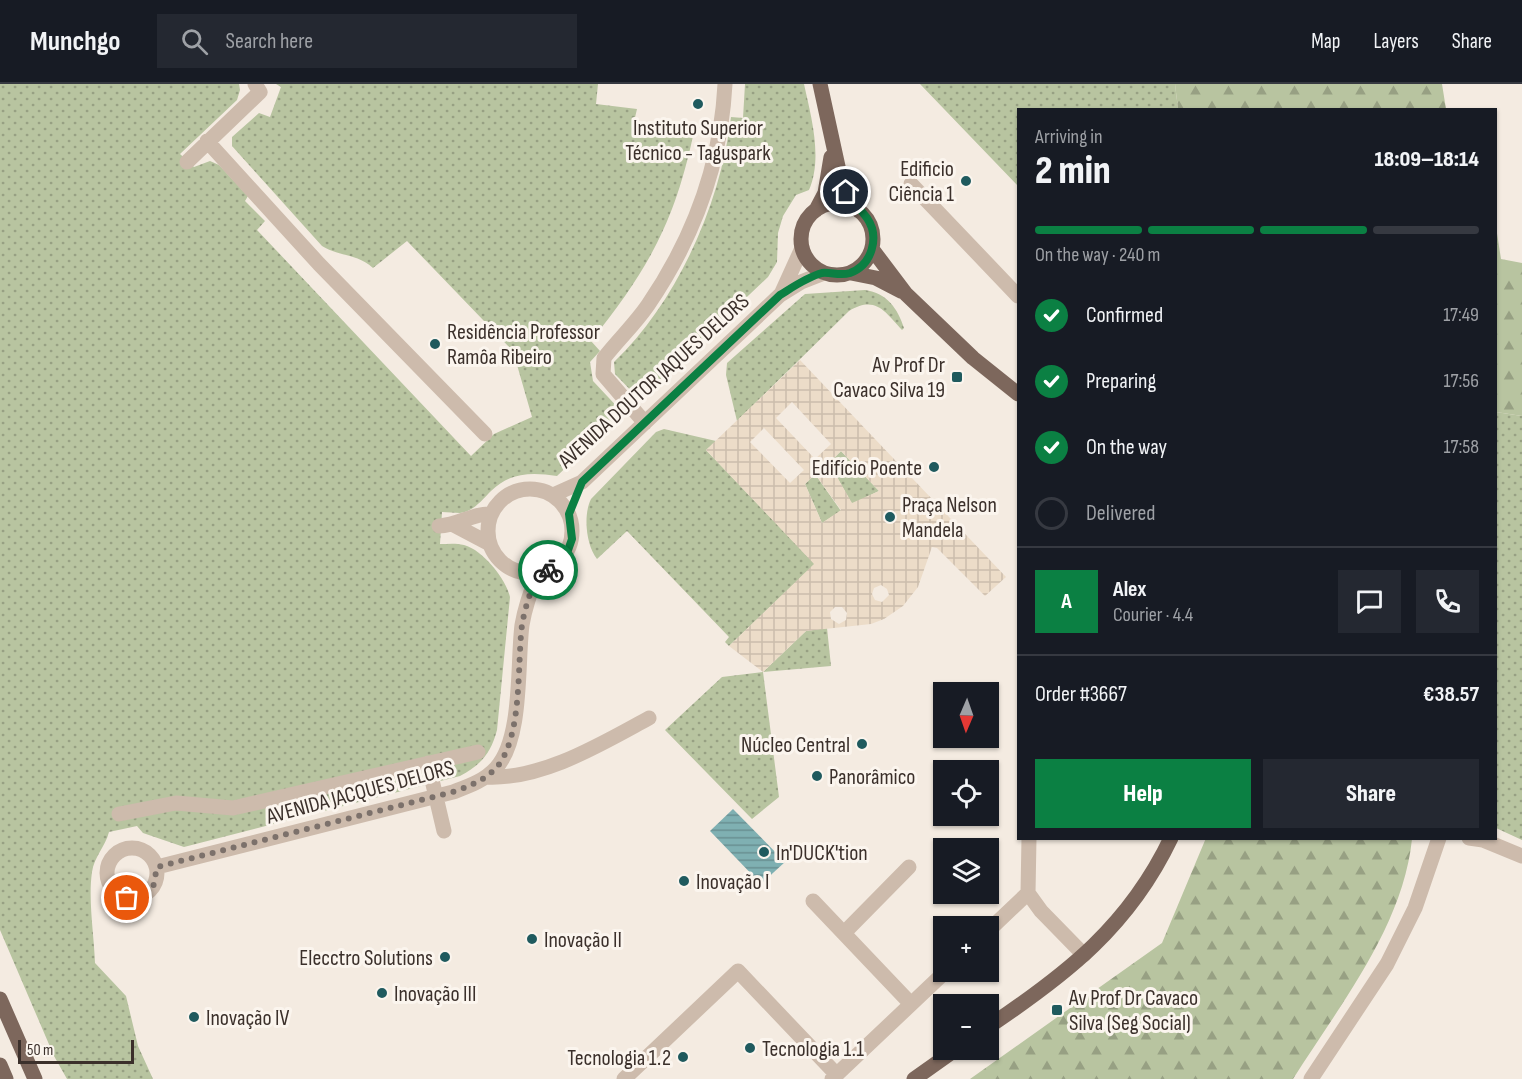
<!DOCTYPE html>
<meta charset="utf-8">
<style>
body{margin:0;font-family:"Sofia Sans Condensed",sans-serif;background:#242831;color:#f1f3f6;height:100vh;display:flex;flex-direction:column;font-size:22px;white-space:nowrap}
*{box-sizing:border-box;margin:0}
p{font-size:20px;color:#9ea1a6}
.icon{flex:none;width:33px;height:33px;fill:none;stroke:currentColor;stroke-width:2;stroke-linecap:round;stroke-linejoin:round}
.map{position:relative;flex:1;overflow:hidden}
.side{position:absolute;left:1017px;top:24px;width:480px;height:732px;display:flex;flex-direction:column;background:#171b24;border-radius:0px;box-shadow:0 2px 4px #0004}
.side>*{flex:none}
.needle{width:39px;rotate:182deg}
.tools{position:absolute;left:933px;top:598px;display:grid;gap:12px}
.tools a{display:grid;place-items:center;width:66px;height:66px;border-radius:0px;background:#171b24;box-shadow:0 2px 4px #0004;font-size:30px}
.scale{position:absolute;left:18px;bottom:15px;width:116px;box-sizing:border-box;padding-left:6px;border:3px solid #3b302b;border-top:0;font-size:16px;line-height:21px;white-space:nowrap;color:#3b302b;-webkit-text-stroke:4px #fbf5ee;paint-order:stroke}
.pin{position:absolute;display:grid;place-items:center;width:51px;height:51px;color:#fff;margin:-26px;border:3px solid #fff;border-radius:50%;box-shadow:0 2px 6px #0007}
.courier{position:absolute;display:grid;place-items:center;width:60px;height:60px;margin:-30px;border:4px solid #0b8043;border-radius:50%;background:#fff;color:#222;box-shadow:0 2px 8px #0007}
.head em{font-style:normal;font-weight:800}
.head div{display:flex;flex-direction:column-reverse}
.head{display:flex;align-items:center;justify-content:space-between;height:102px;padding:0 18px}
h1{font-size:39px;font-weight:800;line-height:45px}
.bar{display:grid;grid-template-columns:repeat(4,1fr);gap:9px 6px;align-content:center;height:72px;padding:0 18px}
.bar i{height:8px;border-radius:4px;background:#363941}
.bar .selected{background:#0b8043}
.bar p{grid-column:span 4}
.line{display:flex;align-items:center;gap:15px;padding:0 18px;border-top:2px solid #363941}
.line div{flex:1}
.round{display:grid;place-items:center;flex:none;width:63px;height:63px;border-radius:0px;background:#242831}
ol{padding:0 18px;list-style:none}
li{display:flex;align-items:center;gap:18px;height:66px}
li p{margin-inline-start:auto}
li .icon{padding:6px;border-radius:50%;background:#0b8043;color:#fff;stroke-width:4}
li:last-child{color:#9ea1a6}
li i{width:33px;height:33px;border:3px solid #363941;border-radius:50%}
.action{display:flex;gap:12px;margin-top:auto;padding:12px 18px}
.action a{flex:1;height:69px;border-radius:0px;background:#0b8043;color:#fff;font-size:24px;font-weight:800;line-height:69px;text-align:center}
.action a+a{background:#242831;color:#f1f3f6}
header{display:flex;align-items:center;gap:36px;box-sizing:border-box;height:84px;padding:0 30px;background:#171b24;border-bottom:2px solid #363941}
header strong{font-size:28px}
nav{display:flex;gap:33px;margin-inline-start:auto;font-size:21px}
.search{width:420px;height:54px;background:#242831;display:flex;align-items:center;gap:15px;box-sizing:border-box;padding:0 21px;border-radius:0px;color:#9ea1a6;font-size:22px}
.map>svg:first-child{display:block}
.grass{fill:url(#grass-dots)}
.forest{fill:url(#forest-firs)}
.plaza{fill:url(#plaza-grid);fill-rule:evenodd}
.water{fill:url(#water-rules)}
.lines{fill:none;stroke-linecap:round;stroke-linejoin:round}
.minor{stroke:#cdbbac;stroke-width:15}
.major{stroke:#7d675c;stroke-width:15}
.done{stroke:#7c716b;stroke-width:6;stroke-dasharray:0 10.8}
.route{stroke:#0b8043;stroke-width:8}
.poi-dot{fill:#1f5a5e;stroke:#fbf5ee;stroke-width:2}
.labels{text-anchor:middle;stroke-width:6;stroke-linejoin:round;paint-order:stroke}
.poi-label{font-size:22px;fill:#3b302b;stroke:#fbf5ee;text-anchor:start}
.street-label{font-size:22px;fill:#3b302b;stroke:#fbf5ee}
</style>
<header>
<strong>Munchgo</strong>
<div class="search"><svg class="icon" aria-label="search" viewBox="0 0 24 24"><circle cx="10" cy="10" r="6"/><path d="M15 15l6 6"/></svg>Search here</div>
<nav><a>Map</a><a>Layers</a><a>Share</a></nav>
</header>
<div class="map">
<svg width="1522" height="995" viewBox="0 0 1522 995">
<defs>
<pattern id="grass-dots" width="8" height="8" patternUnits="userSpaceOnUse" patternTransform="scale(1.5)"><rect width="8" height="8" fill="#b8c4a0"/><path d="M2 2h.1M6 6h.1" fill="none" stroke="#97a083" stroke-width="1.8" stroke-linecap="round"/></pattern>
<pattern id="forest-firs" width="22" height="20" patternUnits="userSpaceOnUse" patternTransform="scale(1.5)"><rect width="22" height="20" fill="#b8c4a0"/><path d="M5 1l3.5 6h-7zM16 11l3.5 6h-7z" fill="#97a083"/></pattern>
<pattern id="plaza-grid" width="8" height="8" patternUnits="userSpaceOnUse" patternTransform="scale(1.5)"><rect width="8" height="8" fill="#ecdcc8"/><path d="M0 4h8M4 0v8" fill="none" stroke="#cbbdac"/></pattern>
<pattern id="water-rules" width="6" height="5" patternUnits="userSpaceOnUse" patternTransform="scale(1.5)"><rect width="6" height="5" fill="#7fb0b2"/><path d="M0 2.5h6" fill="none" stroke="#699091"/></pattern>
</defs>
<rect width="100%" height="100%" fill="#f4ebe1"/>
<!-- grass -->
<path class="grass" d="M0,0H239L240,6L237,16L180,70L194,83L210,77L219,81L248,112L245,117L265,137L257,146L471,372L494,350L532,333L513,267L407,157L373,184C356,169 340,173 322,162L232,62V53L259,29L270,33L281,3L276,0H598L596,20L637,25L633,42L693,52C674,140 647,187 591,257L600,267L590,278L593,297L623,329L557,392C532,388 510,388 491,407C482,416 474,427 460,429C455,429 447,428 442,428L440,460C448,460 456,459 464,461C483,466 506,495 510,513L497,646C491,669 481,681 460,692L184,763L143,749L137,742L109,748C105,763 94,773 92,788C88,816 94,850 95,879L126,912L138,962L153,995H67L54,972L0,846Z
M745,0H804C811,32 823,74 809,106L796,111L783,132L778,149L777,178L768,193L651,304L654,308L640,316L615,290L614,278C677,218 721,119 731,33L743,34Z
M920,0H1175L1178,25L1018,26V102Z
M865,206C887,209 898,225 904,244L902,246C885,228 876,211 849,227L737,337L726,291L727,279L805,210Z
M1496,328L1522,332V756L1496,744Z
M664,345L716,357L706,366L815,480L729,562L725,558L729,553L627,447L597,475C586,461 583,431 591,415L656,348Z
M841,367L879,407L852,420L829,379Z
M815,390L841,427L822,439L805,400Z
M827,544L831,582L763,588L779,713L752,735L665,646L722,593L763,588L806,547Z"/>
<!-- forest -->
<path class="forest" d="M1175,0H1442L1446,25H1178Z
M1496,143L1501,175L1522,179V332L1496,328Z
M1206,754L1412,755C1403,843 1339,922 1293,995H970L1162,859Z"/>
<!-- plaza -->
<path class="plaza" d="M800,276L1006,493L985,512L937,464L932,463L918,503L903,522L884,535L871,540L806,547L763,588L729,562L814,480L706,366ZM792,318L831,360L815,375L776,334ZM764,344L804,386L790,399L750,358ZM841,367L879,407L852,419L829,379ZM815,390L841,426L822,439L805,400ZM881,501L887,505L889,511L882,518L875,516L872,510L874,504ZM835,523H842L847,529L846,536L839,540L831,535L830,528Z"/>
<!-- water -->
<path class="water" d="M733,725L785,778L761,800L710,747Z"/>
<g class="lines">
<!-- minor -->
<path class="minor" d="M207,57L319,180L485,350
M187,78L260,8L255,0
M911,100L1018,212
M782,208L802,164
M645,339L603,290L604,274C618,256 635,240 648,221C693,155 721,80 725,0
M488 447a42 42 0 1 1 84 0a42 42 0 1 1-84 0Z
M553,411L582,398L780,211L801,198L824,189
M454,441L490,460
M439,442C459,441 473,429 491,430
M428,679L444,747
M486,693C542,696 601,660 649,634
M119,730L176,719L233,724L478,668
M1029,754L1028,809L1041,827L1084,871
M1469,754L1483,756L1522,772
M107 789a25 25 0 1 1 50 0a25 25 0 1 1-50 0Z
M157,783L453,708C469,702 484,697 496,684C523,654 517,580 522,541C525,523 531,506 538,489
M813,817L911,920
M988,847L1028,809
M844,849L909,783
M624,995L738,887L837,991
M832,995L945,888
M1311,995L1387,880L1415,824L1439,754"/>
<!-- major -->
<path class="major" d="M820,0L841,96L859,127
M801 155a36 36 0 1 1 72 0a36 36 0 1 1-72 0Z
M816,126L825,109L831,73
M872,165L906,210L973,274L1018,310
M851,189L876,194L901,207
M0,915L35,995
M988,943C1067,890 1129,842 1171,754
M0,981L6,995
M914,995L955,966"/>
</g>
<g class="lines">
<!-- done -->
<path class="done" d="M127,814L142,813L153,804L157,783L453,708C469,702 484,697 496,684C523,654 517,580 522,541C525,523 531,506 538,489L548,486"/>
<!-- route -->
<path class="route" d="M548,486L567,469L572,455L569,430L582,398L780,211C793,203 807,193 822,189C831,188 840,192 850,189C872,181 880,153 867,134C860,125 853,117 846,108"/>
</g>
<!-- markers -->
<g class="poi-dot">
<circle cx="698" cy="20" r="6"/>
<circle cx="966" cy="97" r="6"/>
<circle cx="435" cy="260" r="6"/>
<rect x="951" y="287" width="12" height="12" rx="3"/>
<circle cx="934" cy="383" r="6"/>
<circle cx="890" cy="433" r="6"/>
<circle cx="862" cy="660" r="6"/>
<circle cx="817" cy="692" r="6"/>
<circle cx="764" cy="768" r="6"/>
<circle cx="684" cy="797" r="6"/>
<circle cx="532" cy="855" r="6"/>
<circle cx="445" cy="873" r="6"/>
<circle cx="382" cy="909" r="6"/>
<rect x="1051" y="920" width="12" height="12" rx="3"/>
<circle cx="194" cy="933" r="6"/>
<circle cx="750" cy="964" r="6"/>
<circle cx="683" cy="973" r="6"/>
</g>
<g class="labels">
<!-- poi labels -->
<g class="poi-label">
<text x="698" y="51" text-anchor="middle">Instituto Superior<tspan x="698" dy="25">Técnico - Taguspark</tspan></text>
<text x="954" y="92" text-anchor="end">Edificio<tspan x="954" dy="25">Ciência 1</tspan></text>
<text x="447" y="255">Residência Professor<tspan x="447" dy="25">Ramôa Ribeiro</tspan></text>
<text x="945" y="288" text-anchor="end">Av Prof Dr<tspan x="945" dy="25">Cavaco Silva 19</tspan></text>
<text x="922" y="391" text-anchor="end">Edifício Poente</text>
<text x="902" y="428">Praça Nelson<tspan x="902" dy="25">Mandela</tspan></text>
<text x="850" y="668" text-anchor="end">Núcleo Central</text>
<text x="829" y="700">Panorâmico</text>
<text x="776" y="776">In'DUCK'tion</text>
<text x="696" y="805">Inovação I</text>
<text x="544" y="863">Inovação II</text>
<text x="433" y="881" text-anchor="end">Elecctro Solutions</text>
<text x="394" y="917">Inovação III</text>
<text x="1069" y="921">Av Prof Dr Cavaco<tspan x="1069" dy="25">Silva (Seg Social)</tspan></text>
<text x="206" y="941">Inovação IV</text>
<text x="762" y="972">Tecnologia 1.1</text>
<text x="671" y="981" text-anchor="end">Tecnologia 1.2</text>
</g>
<!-- street labels -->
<g class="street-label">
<text transform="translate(653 296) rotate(-42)" y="8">AVENIDA DOUTOR JAQUES DELORS</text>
<text transform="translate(360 707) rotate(-15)" y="8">AVENIDA JACQUES DELORS</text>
</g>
</g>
</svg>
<div class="tools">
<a><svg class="needle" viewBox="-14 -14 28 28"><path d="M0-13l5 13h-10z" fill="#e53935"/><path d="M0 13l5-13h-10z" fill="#9ea1a6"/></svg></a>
<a><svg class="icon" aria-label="locate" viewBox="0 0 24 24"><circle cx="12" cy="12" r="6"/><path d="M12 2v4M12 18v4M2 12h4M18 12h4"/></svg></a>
<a><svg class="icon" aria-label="layers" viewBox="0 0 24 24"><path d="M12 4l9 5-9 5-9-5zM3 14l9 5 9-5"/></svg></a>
<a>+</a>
<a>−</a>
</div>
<div class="scale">50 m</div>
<div class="pin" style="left:127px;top:814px;background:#ea580c"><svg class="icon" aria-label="bag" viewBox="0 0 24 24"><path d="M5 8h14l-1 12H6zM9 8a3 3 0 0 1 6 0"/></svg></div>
<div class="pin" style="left:846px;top:108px;background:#1f2937"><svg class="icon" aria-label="home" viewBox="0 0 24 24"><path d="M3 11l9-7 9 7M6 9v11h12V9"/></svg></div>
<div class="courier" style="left:548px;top:486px"><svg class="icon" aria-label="bike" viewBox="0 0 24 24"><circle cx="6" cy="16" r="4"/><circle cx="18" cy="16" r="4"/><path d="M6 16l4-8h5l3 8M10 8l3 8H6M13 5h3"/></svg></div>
<section class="side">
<div class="head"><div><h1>2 min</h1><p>Arriving in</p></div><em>18:09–18:14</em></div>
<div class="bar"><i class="selected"></i><i class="selected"></i><i class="selected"></i><i></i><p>On the way · 240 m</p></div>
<ol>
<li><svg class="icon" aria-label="check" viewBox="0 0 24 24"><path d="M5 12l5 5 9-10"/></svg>Confirmed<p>17:49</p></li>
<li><svg class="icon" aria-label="check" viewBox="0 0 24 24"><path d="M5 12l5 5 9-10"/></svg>Preparing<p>17:56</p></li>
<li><svg class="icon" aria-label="check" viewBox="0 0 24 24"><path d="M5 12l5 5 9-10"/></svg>On the way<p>17:58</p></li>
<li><i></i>Delivered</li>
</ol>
<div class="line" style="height:108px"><b class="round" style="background:#0b8043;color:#fff">A</b><div><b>Alex</b><p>Courier · 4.4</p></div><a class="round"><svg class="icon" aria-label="chat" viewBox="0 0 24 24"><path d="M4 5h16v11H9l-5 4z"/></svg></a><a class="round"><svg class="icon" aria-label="phone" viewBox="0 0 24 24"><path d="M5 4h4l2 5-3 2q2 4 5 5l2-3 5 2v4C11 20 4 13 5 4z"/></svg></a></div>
<div class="line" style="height:78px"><div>Order #3667</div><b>€38.57</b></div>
<div class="action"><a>Help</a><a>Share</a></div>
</section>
</div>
